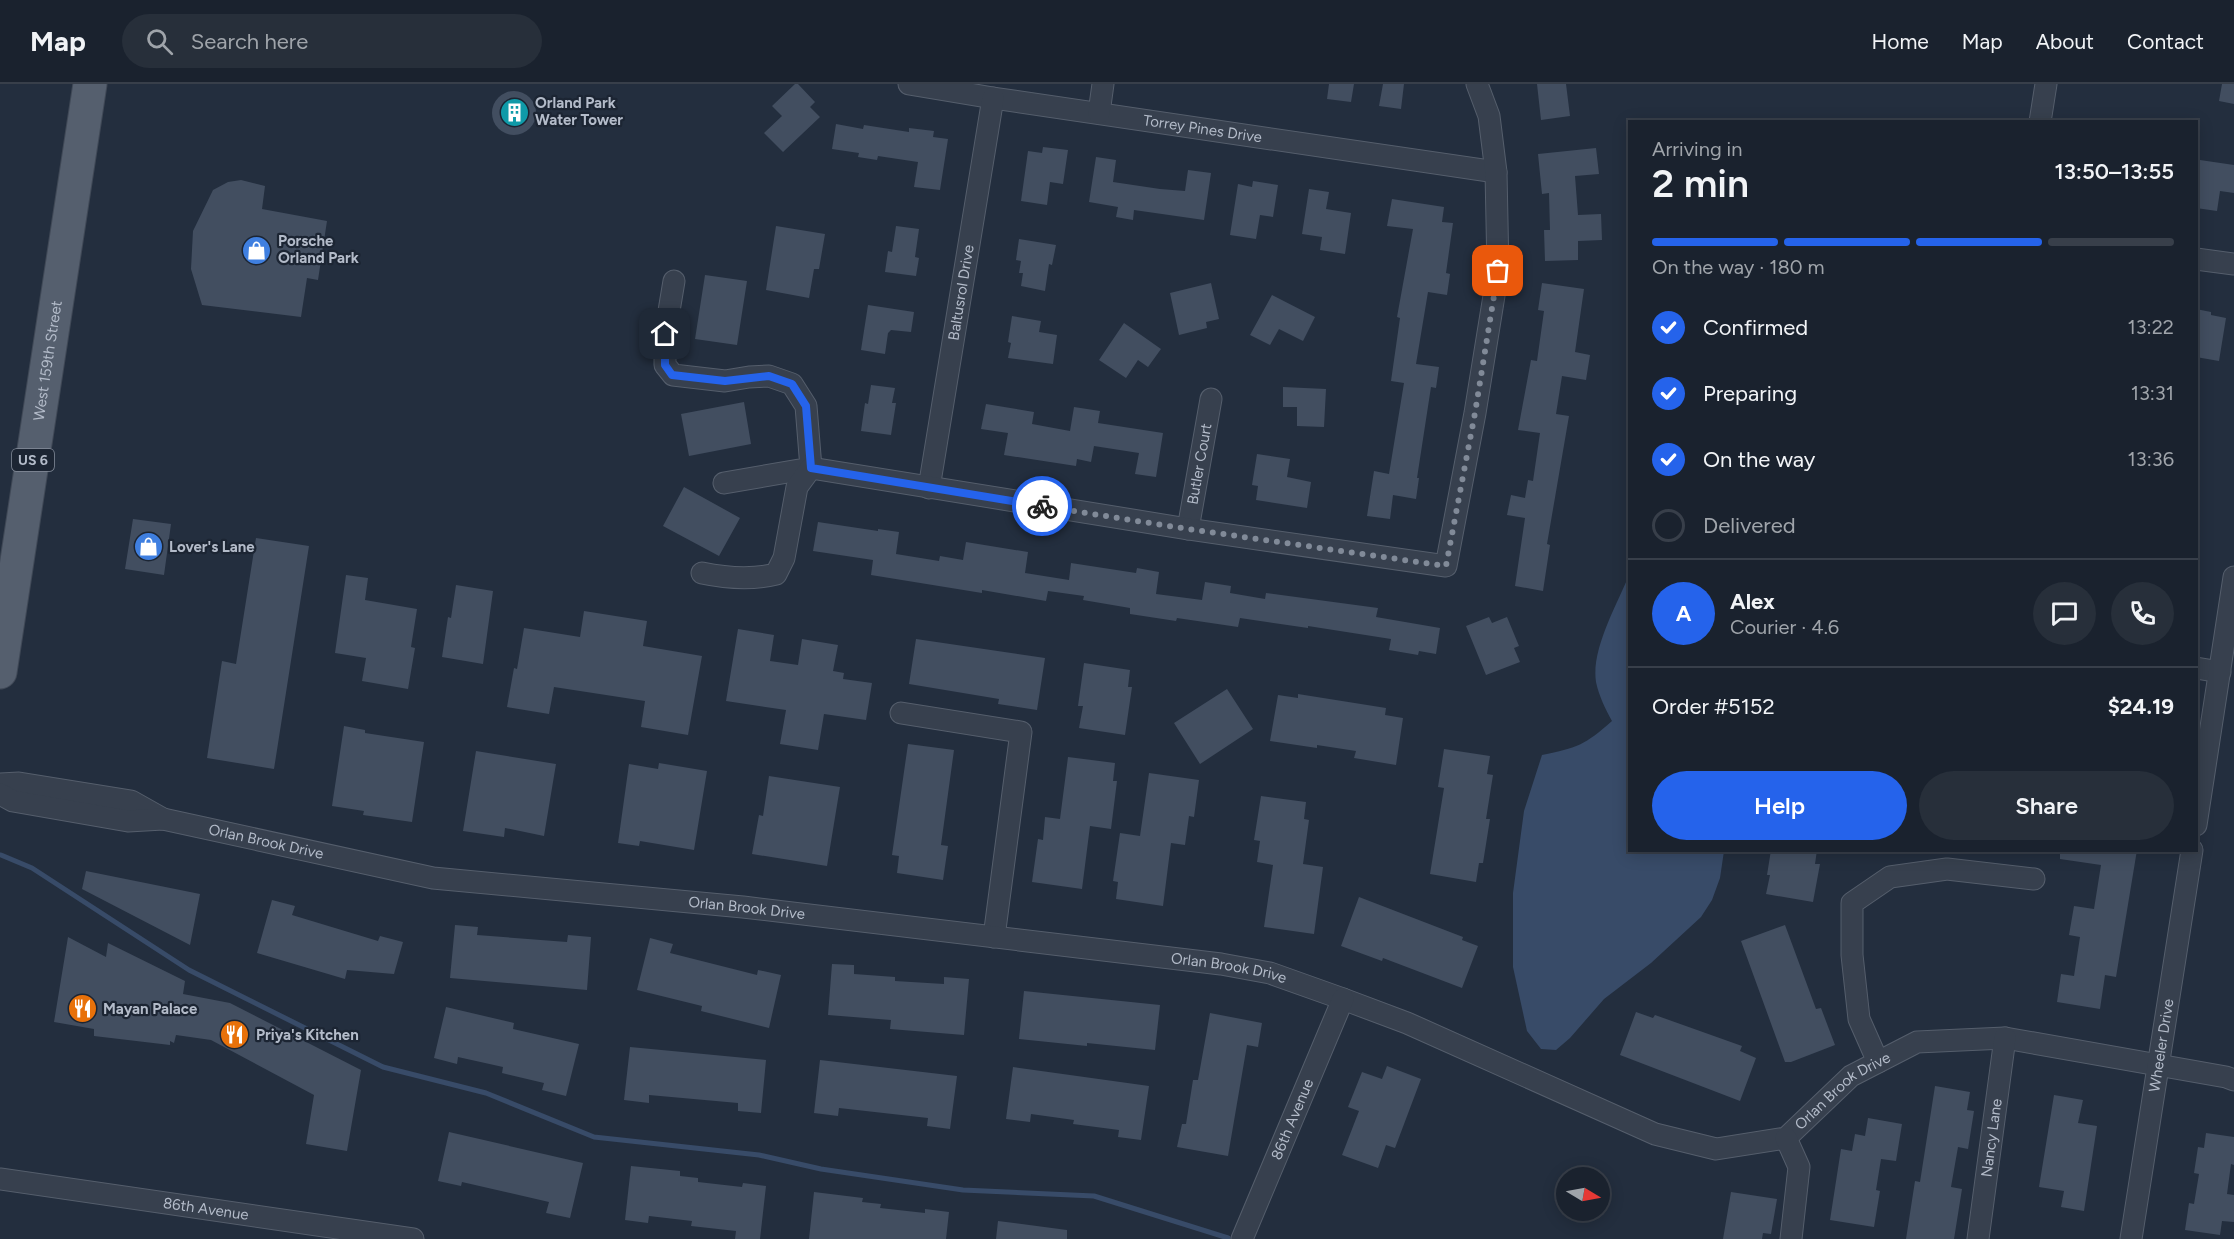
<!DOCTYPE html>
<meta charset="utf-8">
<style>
body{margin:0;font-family:Figtree,sans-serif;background:#272f3a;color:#f1f3f6;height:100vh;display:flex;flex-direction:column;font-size:22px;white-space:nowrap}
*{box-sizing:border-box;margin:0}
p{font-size:20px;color:#9fa4aa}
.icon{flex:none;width:33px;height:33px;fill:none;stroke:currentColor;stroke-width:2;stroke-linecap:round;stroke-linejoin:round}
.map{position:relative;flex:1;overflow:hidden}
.details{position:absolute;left:1628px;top:36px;width:570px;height:732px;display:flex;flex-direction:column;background:#1a222e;border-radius:0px;box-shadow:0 3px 15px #0003,0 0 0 2px #383f4a}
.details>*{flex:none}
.needle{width:39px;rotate:100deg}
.fabs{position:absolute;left:1556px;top:1083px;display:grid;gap:12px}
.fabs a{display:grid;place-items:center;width:54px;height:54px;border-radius:50%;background:#1a222e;box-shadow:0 3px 15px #0003,0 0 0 2px #383f4a;font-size:30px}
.pin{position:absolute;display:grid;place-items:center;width:51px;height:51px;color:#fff;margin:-26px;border-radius:12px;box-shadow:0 3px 9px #0006}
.courier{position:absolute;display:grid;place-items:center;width:60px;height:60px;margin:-30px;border:4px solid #2563eb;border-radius:50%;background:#fff;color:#222;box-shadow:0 2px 8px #0007}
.overview em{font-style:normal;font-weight:600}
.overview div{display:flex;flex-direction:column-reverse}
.overview{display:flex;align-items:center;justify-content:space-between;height:102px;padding:0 24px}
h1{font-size:39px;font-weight:600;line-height:45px}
.bar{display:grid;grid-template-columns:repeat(4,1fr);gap:9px 6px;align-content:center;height:72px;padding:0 24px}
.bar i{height:8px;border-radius:4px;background:#383f4a}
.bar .selected{background:#2563eb}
.bar p{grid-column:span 4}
.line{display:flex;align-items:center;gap:15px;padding:0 24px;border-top:2px solid #383f4a}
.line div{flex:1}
.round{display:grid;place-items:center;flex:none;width:63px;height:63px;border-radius:32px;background:#272f3a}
ol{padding:0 24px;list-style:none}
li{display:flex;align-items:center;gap:18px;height:66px}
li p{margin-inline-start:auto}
li .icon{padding:6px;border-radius:50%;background:#2563eb;color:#fff;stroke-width:4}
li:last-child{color:#9fa4aa}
li i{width:33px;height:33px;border:3px solid #383f4a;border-radius:50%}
.action{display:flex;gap:12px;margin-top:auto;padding:12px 24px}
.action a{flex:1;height:69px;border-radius:36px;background:#2563eb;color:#fff;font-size:24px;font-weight:600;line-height:69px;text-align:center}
.action a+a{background:#272f3a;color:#f1f3f6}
header{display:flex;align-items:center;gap:36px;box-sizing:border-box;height:84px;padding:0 30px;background:#1a222e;border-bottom:2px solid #383f4a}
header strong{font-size:28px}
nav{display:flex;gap:33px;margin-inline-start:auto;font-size:21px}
.search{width:420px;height:54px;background:#272f3a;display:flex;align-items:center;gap:15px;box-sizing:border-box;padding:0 21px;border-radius:33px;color:#9fa4aa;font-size:22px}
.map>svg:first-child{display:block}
.water{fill:#384b68}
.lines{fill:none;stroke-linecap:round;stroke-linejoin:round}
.stream{stroke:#384b68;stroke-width:5}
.building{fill:#424e60}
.minor-casing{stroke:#555e6c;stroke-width:23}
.primary-casing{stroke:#404957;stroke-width:35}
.minor{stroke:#37404e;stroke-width:21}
.primary{stroke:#555f6e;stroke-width:33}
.done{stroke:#818a98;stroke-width:6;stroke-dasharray:0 10.8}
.route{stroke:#2563eb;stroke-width:8}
.labels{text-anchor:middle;stroke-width:4.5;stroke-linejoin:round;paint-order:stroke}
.shield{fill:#1c2533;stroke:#868e9c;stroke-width:1.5}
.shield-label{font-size:14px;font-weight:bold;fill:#b3bbc9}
.poi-label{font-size:15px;font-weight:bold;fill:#b3bbc9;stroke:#1c2533;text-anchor:start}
.street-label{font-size:15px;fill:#b3bbc9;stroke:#1c2533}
</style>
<header>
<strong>Map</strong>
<div class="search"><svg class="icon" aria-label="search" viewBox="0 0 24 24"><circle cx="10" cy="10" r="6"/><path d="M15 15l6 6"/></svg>Search here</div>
<nav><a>Home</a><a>Map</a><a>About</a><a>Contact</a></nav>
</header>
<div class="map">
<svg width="2234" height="1155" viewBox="0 0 2234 1155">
<rect width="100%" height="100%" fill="#232e3e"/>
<!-- water -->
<path class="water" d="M1629,491V766L1724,767L1720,794L1712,816L1701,833L1651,879L1604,915L1570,954L1556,966L1541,965L1527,947L1513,883V809L1524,727L1542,671C1577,664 1585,661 1612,637C1605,624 1599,612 1596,598C1591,565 1617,521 1629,491Z"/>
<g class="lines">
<!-- stream -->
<path class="stream" d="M1,771L32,784L189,886L383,983L486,1009L594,1053L759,1071L821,1085L963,1106L1094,1112L1228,1154"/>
</g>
<!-- building -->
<path class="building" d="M795,0H798L815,18L810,23L820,33L783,68L764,49L782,32L772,22Z
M1329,0H1354L1351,18L1327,15Z
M1383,0H1404L1401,25L1379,22Z
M1537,0H1566L1570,32L1541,36Z
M2222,0H2234V20L2219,17Z
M492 29a22 22 0 1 1 44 0a22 22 0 1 1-44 0Z
M836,40L863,45L864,41L909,48V44L934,47L933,53L948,55L940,106L914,103L918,78L878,72L877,76L858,73L859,69L832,65Z
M1043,63L1068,66L1063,100L1050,98L1047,121L1021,117L1028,67L1042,69Z
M1596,64L1599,90L1575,92L1578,131L1601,130L1602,156L1578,157V176L1545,177L1544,146H1550L1549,109L1542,110L1538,70Z
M1096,73L1116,76L1113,98L1160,105L1185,107L1188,86L1211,89L1204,136L1134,126L1133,136L1116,133L1118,123L1089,118Z
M2200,76L2234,81V109L2220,107L2217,127L2196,124V104Z
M241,96L265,102L262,125L327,137L318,196L307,194L301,233L202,221L191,185L193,147L213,106L228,98Z
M1253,97L1278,101L1273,133L1260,131L1256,155L1230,151L1238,100L1252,103Z
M1309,105L1329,108L1326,125L1351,129L1345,170L1320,166L1322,153L1302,150Z
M1392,115L1444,123L1442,138L1453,139L1446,189L1450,190L1447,211L1428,208L1416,280L1439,283L1436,304L1431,303L1417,394H1419L1416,415L1393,411L1390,435L1367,432L1374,387L1389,390L1404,299L1391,297L1400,234L1397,233L1413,145L1387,142Z
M776,142L825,150L819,185H814L809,214L766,206Z
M896,142L919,145L915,173L919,174L916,192L885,188L888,167L892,168Z
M1019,155L1056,161L1052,181L1049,180L1045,207L1021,202L1023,189H1019L1021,177L1016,176Z
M705,191L747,197L737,261L695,255Z
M1211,199L1219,235L1206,238L1207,244L1179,251L1170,209Z
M1542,199L1584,205L1575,268L1590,271L1586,296L1562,292L1556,330L1569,332L1547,460L1550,461L1543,507L1515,502L1525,434L1507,431L1511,411L1525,414L1528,396L1533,397L1540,349L1518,346L1531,276L1537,277L1544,227L1538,226Z
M1272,211L1315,233L1303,257L1279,245L1270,261L1250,251Z
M868,221L914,228L911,248L891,246L888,249L885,270L861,266Z
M2196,225L2211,228V231L2226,234L2219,277L2196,273Z
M1012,232L1041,237L1039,248L1057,251L1053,280L1008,274L1011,259L1008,258Z
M1124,239L1161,265L1148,283L1138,276L1126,294L1099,276Z
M871,301L895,304L892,319H896L891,351L861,347L865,319L868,320Z
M1283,303L1326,305L1324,343L1297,342V323H1283Z
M744,318L751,360L689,372L681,330Z
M986,320L1034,328L1032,340L1070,347L1074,323L1100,327L1098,339L1163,349L1156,393L1135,390L1139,369L1094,362L1091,378L1077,375L1076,382L1004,371L1008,349L981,345Z
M1257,370L1290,375L1287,393L1311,398L1307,424L1256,416L1258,402L1252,401Z
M684,403L740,434L719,472L663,442Z
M133,435L171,440L164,491L125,485Z
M818,438L878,447V445L899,448L896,470L939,477L940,472L963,476L966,458L1028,468L1025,489L1069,496L1071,479L1136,489L1137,484L1159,488L1156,510L1202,516L1205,498L1231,502L1230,509L1265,515L1266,509L1378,524L1376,533L1440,544L1436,570L1419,567L1418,571L1389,566L1391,555L1308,542V544L1240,534L1238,543L1177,534L1176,537L1130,530V524L1083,516L1084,512L1048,507L1046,517L982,506V509L871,491L873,476L813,467Z
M256,454L309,462L274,685L207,674L222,577L236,580Z
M346,491L368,494L365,516L417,525L411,563L415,564L408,605L362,597L366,574L335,569Z
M456,501L493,507L483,580L442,573L448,533L451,534Z
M584,527L647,537L643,562L702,572L688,651L641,643L645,617L554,603L549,630L507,623L514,584L517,585L524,544L580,553Z
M1489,533L1492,539L1507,533L1519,562L1514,564L1520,578L1486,591L1466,542Z
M738,545L774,551L770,577L798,581L802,555L838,561L833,587L844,589L843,595L872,599L866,636L824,630L818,666L780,660L786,626L726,617Z
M916,555L1045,574L1037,626L998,620L999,615L909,600Z
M1084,579L1130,586L1128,603H1132L1125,651L1079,644L1083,622H1078Z
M1227,605L1253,645L1200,680L1174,639Z
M1298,610L1386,624L1385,631L1403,634L1396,681L1354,674L1356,667L1317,661V664L1270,657L1278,611L1298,614Z
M344,642L365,646V649L424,658L412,738L363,731L364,727L332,722Z
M908,660L954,666L941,761L948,762L943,796L897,789L899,772L892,771Z
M1444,665L1490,672L1487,690L1493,691L1486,735H1490L1483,779H1479L1476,798L1430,790L1444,704L1438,703Z
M476,667L556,680L544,752L505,744L504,753L463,747Z
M1068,673L1115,679L1113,697H1117L1111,745L1090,742L1082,805L1032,798L1038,755L1043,756L1045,733L1060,735Z
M659,679L707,687L694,766L640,757L639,762L618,759L629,680L658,685Z
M1149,689L1199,696L1194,733L1189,732L1185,761L1171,759L1163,822L1116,815L1118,798L1113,797L1120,749L1140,752Z
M769,692L840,703L827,782L752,770L759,731L763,732Z
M1261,712L1306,718L1304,735L1309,736L1303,780L1323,783L1314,850L1264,843L1273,781L1257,778L1260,757L1254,756Z
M1771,766H1817L1815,780H1820L1813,818L1766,810L1770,791H1767Z
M2060,766H2137L2116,893L2105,891L2100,925L2057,918L2061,890L2074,892L2080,853L2069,851L2074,822L2094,825L2101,781L2060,775Z
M86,787L200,810L190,861L82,805Z
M1359,813L1463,853L1462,856L1478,862L1462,904L1383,874L1382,877L1341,862Z
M272,816L295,822L292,831L378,857L380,852L403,858L394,890L347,886L345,895L257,869Z
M455,841L478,843L477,851L567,858L568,851L591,853L587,906L450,894Z
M1785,841L1816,925L1821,924L1835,961L1791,978H1785L1741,857Z
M68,853L106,873L108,859L185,897L183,910L230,919L361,986L347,1067L306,1060L314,1011L211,956L176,951L174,959L170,957V961L94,952V945L54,938Z
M650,854L673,860L670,869L757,891L758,886L781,891L769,944L701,927L702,922L637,906Z
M832,880L854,881V890L895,893V897L944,900V893L969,895L964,951L890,945L891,936L828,931Z
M1024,907L1160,921L1155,966L1087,959V962L1019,955Z
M446,923L514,939L513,945L579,960L566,1012L542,1006L544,999L502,989L503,983L458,973L457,980L434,974Z
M1636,928L1653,934L1655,931L1742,962L1740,967L1756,974L1740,1017L1620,971Z
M1210,929L1262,939L1258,963L1247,961L1228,1072L1177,1063L1182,1040H1186L1193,996H1198Z
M630,963L766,976L761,1029L738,1027V1019L649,1011V1019L624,1016Z
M820,976L957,992L950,1045L927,1042L928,1034L839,1024L838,1032L814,1029Z
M1387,982L1421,995L1395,1064L1386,1061L1378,1084L1342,1071L1359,1027L1348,1023L1362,988L1382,995Z
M1013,983L1149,1002L1141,1056L1118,1053L1119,1046L1073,1040L1074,1036L1031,1030L1030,1038L1006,1035Z
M1935,1002L1970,1008L1967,1026L1974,1027L1968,1065L1958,1063L1951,1103L1962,1105L1954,1155H1906L1915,1097L1920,1098Z
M2054,1011L2083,1016L2078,1039L2097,1042L2084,1127L2061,1123L2064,1107L2039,1103Z
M1868,1034L1902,1040L1896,1077L1881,1075L1876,1106L1880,1107L1874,1143L1830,1136L1841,1065L1852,1067L1855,1050L1865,1052Z
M449,1048L583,1079L570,1134L546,1129L549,1118L462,1098L461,1102L438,1097Z
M2206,1049L2234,1053V1081L2231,1080L2227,1110L2234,1111V1138L2222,1137L2220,1151L2185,1146L2189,1119L2194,1120L2199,1090L2194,1089L2198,1063L2204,1064Z
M631,1082L680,1087V1092L698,1094V1098L742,1103L743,1099L766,1102L760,1155H735L736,1147L691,1142L692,1137L649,1132L648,1139L625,1136Z
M814,1108L863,1114L862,1118L881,1120L880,1124L925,1129V1125L949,1128L946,1155H809Z
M1731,1108L1777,1115L1771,1150L1763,1149L1762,1155H1723Z
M998,1137L1067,1146V1155H996Z"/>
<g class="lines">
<defs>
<g id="minor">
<path id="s1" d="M909,0L993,14L1496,88"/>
<path d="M1099,29L1103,0"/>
<path d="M2040,38L2046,0"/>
<path d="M2196,175L2234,180"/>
<path d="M674,197L665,251V281L673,291L725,297L749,293L769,292L792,300L806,322L811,384L724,399"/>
<path id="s2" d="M929,404L993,14"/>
<path id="s3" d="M1188,445L1211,315"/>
<path d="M702,489C726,494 752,496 776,490L784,474L797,403L811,384L1188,445L1446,482L1475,329L1498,187L1496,88L1489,32L1477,0"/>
<path d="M2196,584L2220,588"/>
<path d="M901,629L1021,648L994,853"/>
<path d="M0,700L19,699L131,717L163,735"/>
<path id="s4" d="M0,710L13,717L128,737L163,735L433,794L743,823L1221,880L1270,889L1343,915L1407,939L1655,1050L1716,1065L1786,1054L1851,992L1917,958L2005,954L2226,993L2234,996"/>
<path d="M2196,741L2234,493"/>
<path d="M1878,978L1859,935L1852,871V819L1890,793L1947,785L2034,795"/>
<path d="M1786,1054L1799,1083L1791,1155"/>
<path id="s5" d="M0,1095L413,1155"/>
<path id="s6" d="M1242,1155L1343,915"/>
<path id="s7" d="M1978,1155L2005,954"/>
<path id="s8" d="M2131,1155L2192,766"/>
</g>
<g id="primary">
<path id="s9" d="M0,588L90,0"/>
</g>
</defs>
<!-- minor casing -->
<use href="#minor" class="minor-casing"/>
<!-- primary casing -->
<use href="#primary" class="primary-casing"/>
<!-- minor -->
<use href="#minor" class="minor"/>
<!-- primary -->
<use href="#primary" class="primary"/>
</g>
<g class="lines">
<!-- done -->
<path class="done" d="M1042,422L1188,445L1446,482L1475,329L1498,187"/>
<!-- route -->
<path class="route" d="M665,250V281L672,291L725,297L769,292L792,300L806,322L811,384L1042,422"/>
</g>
<!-- icons -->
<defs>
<symbol id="building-disc" viewBox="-11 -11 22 22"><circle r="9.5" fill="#0f9aa8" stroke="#1c2533"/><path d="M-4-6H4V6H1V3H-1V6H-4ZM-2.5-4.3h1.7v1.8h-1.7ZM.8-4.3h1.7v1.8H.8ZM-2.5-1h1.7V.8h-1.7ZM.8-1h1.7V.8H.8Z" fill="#fff"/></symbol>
<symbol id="shop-disc" viewBox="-11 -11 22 22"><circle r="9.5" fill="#3f7fe0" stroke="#1c2533"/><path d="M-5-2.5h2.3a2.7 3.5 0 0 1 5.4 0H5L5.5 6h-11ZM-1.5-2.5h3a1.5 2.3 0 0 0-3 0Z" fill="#fff"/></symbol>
<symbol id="restaurant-disc" viewBox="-11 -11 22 22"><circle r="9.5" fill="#e8710a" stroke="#1c2533"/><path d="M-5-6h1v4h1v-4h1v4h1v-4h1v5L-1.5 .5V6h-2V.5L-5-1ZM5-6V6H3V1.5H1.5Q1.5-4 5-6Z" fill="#fff"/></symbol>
</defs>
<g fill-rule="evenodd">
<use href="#building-disc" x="498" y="12" width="33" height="33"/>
<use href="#shop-disc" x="240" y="150" width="33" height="33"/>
<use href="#shop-disc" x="132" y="446" width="33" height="33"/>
<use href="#restaurant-disc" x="66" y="908" width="33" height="33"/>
<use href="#restaurant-disc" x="218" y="934" width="33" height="33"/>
</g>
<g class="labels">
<!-- shield labels -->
<rect class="shield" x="12" y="365" width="42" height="22" rx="4.5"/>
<g class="shield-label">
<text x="33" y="381">US 6</text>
</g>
<!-- poi labels -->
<g class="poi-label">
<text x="535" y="24">Orland Park<tspan x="535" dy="17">Water Tower</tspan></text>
<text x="278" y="162">Porsche<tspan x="278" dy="17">Orland Park</tspan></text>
<text x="169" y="468">Lover's Lane</text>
<text x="103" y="930">Mayan Palace</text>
<text x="256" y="956">Priya's Kitchen</text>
</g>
<!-- street labels -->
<g class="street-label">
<text dy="5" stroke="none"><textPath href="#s1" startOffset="297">Torrey Pines Drive</textPath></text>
<text dy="5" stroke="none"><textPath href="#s2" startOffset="198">Baltusrol Drive</textPath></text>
<text dy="5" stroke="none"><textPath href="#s9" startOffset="315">West 159th Street</textPath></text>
<text dy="5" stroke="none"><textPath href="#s3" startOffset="66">Butler Court</textPath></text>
<text dy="5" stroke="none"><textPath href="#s4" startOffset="272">Orlan Brook Drive</textPath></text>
<text dy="5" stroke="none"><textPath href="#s4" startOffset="758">Orlan Brook Drive</textPath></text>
<text dy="5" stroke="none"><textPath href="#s4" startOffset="1244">Orlan Brook Drive</textPath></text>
<text dy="5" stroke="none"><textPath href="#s8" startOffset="196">Wheeler Drive</textPath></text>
<text dy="5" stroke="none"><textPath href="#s4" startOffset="1911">Orlan Brook Drive</textPath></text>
<text dy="5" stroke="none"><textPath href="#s6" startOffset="130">86th Avenue</textPath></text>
<text dy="5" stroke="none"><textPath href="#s7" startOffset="102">Nancy Lane</textPath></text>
<text dy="5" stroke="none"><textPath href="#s5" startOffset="208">86th Avenue</textPath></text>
</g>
</g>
</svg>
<div class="fabs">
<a><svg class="needle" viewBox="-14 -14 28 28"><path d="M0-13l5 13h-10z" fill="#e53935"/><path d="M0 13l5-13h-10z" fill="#9fa4aa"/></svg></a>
</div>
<div class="pin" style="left:1498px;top:187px;background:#ea580c"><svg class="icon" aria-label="bag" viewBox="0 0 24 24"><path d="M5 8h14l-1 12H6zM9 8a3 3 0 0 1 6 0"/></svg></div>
<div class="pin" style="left:665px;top:250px;background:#1f2937"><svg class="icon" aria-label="home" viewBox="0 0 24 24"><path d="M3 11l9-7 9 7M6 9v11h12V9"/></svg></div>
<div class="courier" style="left:1042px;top:422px"><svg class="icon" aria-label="bike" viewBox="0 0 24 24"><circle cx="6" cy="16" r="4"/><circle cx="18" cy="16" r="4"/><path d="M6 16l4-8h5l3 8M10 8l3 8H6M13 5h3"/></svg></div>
<section class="details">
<div class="overview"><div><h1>2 min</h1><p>Arriving in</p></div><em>13:50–13:55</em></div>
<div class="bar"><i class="selected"></i><i class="selected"></i><i class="selected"></i><i></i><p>On the way · 180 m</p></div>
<ol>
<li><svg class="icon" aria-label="check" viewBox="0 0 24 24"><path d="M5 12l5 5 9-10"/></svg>Confirmed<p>13:22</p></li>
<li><svg class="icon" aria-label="check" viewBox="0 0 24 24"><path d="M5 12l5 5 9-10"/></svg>Preparing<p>13:31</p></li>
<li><svg class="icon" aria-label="check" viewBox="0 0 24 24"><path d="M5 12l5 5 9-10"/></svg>On the way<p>13:36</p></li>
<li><i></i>Delivered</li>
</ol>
<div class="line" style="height:108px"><b class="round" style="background:#2563eb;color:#fff">A</b><div><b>Alex</b><p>Courier · 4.6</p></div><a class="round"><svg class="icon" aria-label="chat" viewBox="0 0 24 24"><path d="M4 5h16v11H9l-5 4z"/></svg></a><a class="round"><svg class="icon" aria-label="phone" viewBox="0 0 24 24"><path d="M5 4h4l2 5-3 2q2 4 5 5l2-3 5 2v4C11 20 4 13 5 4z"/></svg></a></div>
<div class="line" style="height:78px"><div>Order #5152</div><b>$24.19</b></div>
<div class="action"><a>Help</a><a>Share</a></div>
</section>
</div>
